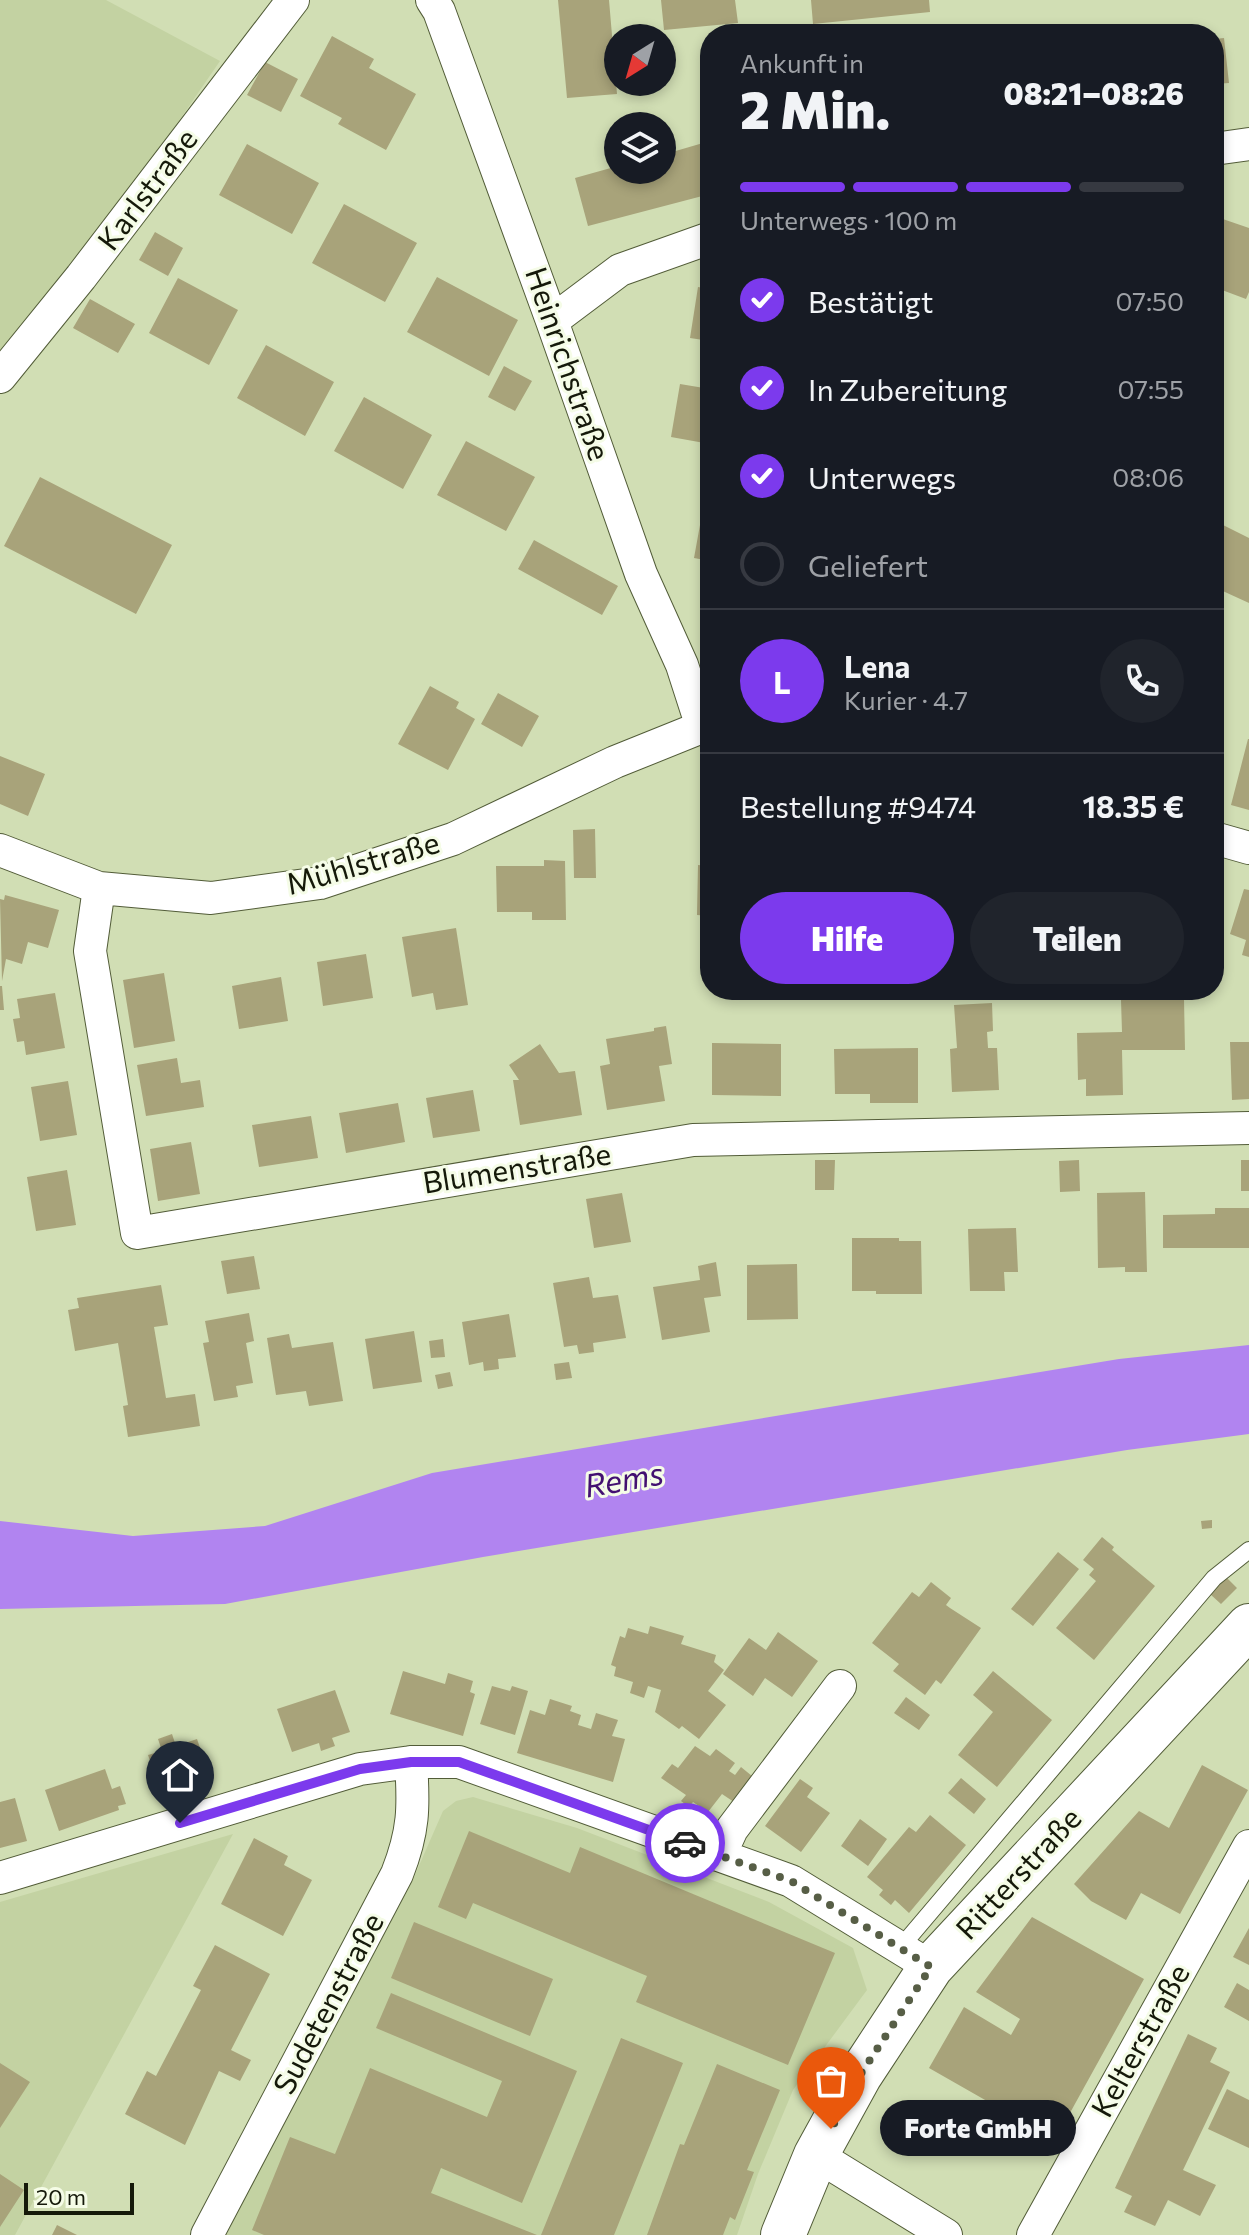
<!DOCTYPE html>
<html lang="de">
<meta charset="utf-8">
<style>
body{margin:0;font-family:Commissioner,sans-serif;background:#20242c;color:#f1f3f6;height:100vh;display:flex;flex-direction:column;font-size:30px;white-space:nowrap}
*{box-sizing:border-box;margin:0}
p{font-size:26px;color:#9ea1a6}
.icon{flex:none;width:44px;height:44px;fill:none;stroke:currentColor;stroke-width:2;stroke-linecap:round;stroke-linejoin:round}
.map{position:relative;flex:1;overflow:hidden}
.panel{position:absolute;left:700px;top:24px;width:524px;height:976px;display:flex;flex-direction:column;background:#171b24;border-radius:32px;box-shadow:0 4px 12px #0003}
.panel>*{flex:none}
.needle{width:52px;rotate:217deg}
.controls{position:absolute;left:604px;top:24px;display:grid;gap:16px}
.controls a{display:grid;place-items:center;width:72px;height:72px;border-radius:50%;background:#171b24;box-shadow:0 4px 12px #0003;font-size:40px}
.scale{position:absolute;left:24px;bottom:20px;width:110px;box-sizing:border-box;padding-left:8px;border:4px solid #15190a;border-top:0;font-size:22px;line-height:28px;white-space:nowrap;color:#15190a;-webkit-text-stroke:6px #f5fce7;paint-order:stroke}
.pin{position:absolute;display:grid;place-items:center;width:68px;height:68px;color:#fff;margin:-82px -34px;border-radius:50% 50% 50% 0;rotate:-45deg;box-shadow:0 0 8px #0007}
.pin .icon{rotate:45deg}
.courier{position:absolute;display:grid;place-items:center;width:80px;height:80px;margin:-40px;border:6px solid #7c3aed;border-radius:50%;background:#fff;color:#222;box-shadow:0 2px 10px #0007}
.bubble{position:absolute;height:56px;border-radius:28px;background:#171b24;box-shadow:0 4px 12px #0003;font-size:26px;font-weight:800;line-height:56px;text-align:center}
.overview em{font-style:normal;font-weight:800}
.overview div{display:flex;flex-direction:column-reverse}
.overview{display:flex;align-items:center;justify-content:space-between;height:136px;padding:0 40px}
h1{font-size:52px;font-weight:800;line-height:60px}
.bar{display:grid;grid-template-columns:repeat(4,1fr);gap:12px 8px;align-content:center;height:96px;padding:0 40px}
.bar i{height:10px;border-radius:6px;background:#363941}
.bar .on{background:#7c3aed}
.bar p{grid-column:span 4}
.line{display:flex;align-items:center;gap:20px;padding:0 40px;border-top:2px solid #363941}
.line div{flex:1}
.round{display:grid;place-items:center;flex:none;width:84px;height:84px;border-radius:42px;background:#20242c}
ol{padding:0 40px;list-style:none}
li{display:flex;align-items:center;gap:24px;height:88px}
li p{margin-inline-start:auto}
li .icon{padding:8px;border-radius:50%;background:#7c3aed;color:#fff;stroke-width:4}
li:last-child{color:#9ea1a6}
li i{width:44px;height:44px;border:4px solid #363941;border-radius:50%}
.button{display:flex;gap:16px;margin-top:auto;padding:16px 40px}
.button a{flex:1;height:92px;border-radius:48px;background:#7c3aed;color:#fff;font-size:32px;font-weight:800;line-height:92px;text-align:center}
.button a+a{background:#20242c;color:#f1f3f6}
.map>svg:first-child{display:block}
.built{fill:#c3d2a2}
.water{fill:#b184f0}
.building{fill:#a8a37a}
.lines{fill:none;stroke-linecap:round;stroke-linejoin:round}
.service-casing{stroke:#525c38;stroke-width:18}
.minor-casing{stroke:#525c38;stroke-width:34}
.secondary-casing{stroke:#525c38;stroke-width:46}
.service{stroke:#fff;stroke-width:16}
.minor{stroke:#fff;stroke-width:32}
.secondary{stroke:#fff;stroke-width:44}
.done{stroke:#575e46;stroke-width:8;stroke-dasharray:0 14.4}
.route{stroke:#7c3aed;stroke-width:10}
.labels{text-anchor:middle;stroke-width:6;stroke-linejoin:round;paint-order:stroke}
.street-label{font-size:30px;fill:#15190a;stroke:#f5fce7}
.water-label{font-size:32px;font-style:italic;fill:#431071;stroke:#f5fce7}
</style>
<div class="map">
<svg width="1249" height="2235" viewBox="0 0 1249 2235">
<rect width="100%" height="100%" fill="#d1deb4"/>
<!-- built -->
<path class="built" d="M0,0H106L220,61L75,272L0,364Z
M473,1797L577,1828L769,1902L853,1948L867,1990L793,2090L758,2174L737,2235H219L332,2032L411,1884L443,1811L456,1801Z
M233,1834L15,2235H0V1902Z"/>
<!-- water -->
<path class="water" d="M1249,1345V1434L1127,1450L483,1557L225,1604L0,1609V1521L133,1536L265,1526L432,1473L1119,1359Z"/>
<!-- building -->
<path class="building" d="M558,0H609L617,94L567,98Z
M661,0H735L738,23L664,30Z
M811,0H929L930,12L813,24Z
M332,36L374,59L369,68L416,94L386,150L338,124L342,118L300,96Z
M1224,38L1229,83L1214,84V39Z
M265,62L298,79L281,112L247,95Z
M703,143L710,171V194L588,226L575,178L618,166V170H662V155Z
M247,144L319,183L292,234L219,195Z
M344,204L417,243L385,302L312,263Z
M1214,216L1249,228V292L1246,299L1214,287Z
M155,232L183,248L168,276L139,260Z
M437,277L518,320L489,376L407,332Z
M178,278L238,310L209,365L149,333Z
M698,287L710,289V341L690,338Z
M90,299L135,324L118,353L73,328Z
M266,345L334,382L305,436L237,398Z
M504,366L532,381L515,411L488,397Z
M680,384L710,389V444L671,437Z
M364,397L432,435L403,489L334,451Z
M466,441L535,477L506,531L437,495Z
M40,477L172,545L136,614L4,546Z
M704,503L710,504V561L694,558Z
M1223,525L1249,538V603L1214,587V544Z
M534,540L618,586L602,615L518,569Z
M430,686L459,702L456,708L475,719L448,770L398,744Z
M498,693L539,716L522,747L481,724Z
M1248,739H1249V810L1231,805Z
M0,756L45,774L28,816L0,804Z
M595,829L596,878H574L573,830Z
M544,860L565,861L566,920H532V912H497L496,866H544Z
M698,865L710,866V916L697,915Z
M1244,889L1249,890V957L1242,955L1246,940L1230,934Z
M5,895L59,910L48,948L28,942L22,964L6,959L2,981L0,899L4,900Z
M456,928L468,1005L436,1010L433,993L412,997L402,937Z
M366,954L373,998L323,1006L317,962Z
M164,973L175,1041L134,1048L123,980Z
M281,977L288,1021L239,1029L232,986Z
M0,986H2L4,1010H0Z
M55,993L65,1048L26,1055L24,1041L17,1042L13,1019L20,1018L17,999Z
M1184,999L1185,1050H1122L1123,1095L1086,1096V1079L1078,1080L1077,1033L1122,1032L1121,1000Z
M992,1003L993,1031L987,1032L988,1048H997L999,1090L952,1092L950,1049L957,1048L954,1005Z
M666,1026L672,1064L659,1066L665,1101L607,1110L600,1066L610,1064L606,1039L654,1031V1028Z
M1230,1042H1249V1099L1232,1100Z
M712,1043L781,1044V1096L712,1095Z
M540,1044L559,1073L575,1071L582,1115L520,1125L513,1080H519L509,1065Z
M918,1048V1103H870V1094H835L834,1049Z
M177,1058L181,1083L200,1080L204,1107L146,1116L137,1065Z
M68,1081L77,1135L40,1141L31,1087Z
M473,1090L480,1131L433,1138L426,1098Z
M398,1103L405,1142L346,1153L339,1113Z
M311,1116L318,1158L259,1167L252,1125Z
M191,1142L200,1194L158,1201L150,1149Z
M815,1160H835L834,1190H815Z
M1079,1160L1080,1191L1060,1192L1059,1161Z
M1241,1160H1249V1191H1241Z
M67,1170L76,1225L36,1231L27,1177Z
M1145,1192L1147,1272H1125V1267L1098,1268L1097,1193Z
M622,1193L631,1242L594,1248L586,1199Z
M1215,1208H1249V1248H1163V1215L1215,1214Z
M1016,1228L1018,1272H1004L1005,1291H970L968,1229Z
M852,1238H899V1241H921L922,1294H876V1291H852Z
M254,1256L260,1289L227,1294L221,1261Z
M716,1262L721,1296L704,1298L710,1332L662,1340L653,1287L700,1280L698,1266Z
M797,1264L798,1319L747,1320V1265Z
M589,1277L593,1298L618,1295L626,1338L593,1343L594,1352L579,1354L577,1345L564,1347L553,1283Z
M161,1285L168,1325L154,1327L166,1398L195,1394L200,1426L128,1437L123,1406L128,1405L118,1343L75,1351L68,1310L79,1308L77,1298Z
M249,1313L254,1341L246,1343L253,1383L236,1386L238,1397L214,1401L203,1343L209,1342L205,1321Z
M509,1314L516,1357L498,1359L499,1369L484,1371L483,1362L469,1365L462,1322Z
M414,1331L422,1382L373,1389L365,1339Z
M289,1334L292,1348L333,1342L343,1401L309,1406L306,1391L276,1395L267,1338Z
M443,1339L445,1357L431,1358L429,1341Z
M569,1362L572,1378L556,1380L554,1364Z
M450,1372L453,1386L438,1389L435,1375Z
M1212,1520V1528L1202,1529L1201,1521Z
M1102,1537L1114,1547L1112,1550L1155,1586L1094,1660L1056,1628L1096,1581L1089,1575L1094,1569L1083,1560Z
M1058,1552L1079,1569L1033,1626L1011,1609Z
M1226,1577L1237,1588L1221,1604L1210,1594Z
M931,1582L951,1598L946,1605L950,1608L981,1628L941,1684L936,1680L925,1695L893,1671L899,1664L872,1643L912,1592L919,1597Z
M650,1626L684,1636L681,1644L716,1655L714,1662L724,1670L708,1691L726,1705L699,1739L682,1726L679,1729L655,1712L661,1690L648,1686L644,1698L630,1693L633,1682L614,1676L616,1667L611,1665L620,1636L625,1638L628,1628L648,1634Z
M778,1632L818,1661L792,1697L765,1678L753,1696L723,1674L749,1638L766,1650Z
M403,1671L445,1684L448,1673L473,1681L470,1692L475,1694L463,1736L390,1714Z
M993,1671L1052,1720L997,1787L958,1755L993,1712L973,1695Z
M492,1686L510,1691L512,1686L528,1691L515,1735L480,1724Z
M335,1690L350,1732L332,1738L335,1746L321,1751L319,1743L292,1752L277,1709Z
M906,1697L930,1715L919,1730L894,1713Z
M550,1699L572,1706L570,1711L581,1715L578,1725L591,1729L596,1713L618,1720L612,1736L625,1739L613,1782L517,1753L530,1710L545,1715Z
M172,1734L176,1746L197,1739L211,1780L162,1796L148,1755L162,1751L158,1739Z
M695,1746L710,1756L716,1749L735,1763L729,1771L735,1775L741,1767L758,1781L740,1806L722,1794L708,1812L693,1802L689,1807L681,1801L686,1795L661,1778L672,1764L678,1768Z
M1202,1765L1248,1790L1180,1914L1141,1893L1126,1920L1091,1901L1074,1884L1139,1811L1169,1828Z
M105,1769L112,1789L120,1786L126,1804L118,1806L119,1810L59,1831L45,1790Z
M961,1778L986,1799L974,1814L948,1793Z
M800,1779L813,1788L807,1797L830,1813L801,1852L765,1826Z
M15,1798L27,1841L0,1848V1802Z
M930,1815L966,1845L909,1913L895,1900L891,1905L879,1895L883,1890L867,1877L909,1827L916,1832Z
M860,1819L887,1839L868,1866L841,1846Z
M469,1831L570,1873L580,1847L835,1953L788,2065L636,2002L647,1976L473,1903L466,1919L438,1907Z
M254,1838L288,1856L284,1865L312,1880L283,1936L221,1904Z
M1032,1917L1144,1979L1055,2140L929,2068L964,2007L1011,2035L1020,2019L976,1992Z
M414,1922L553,1979L530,2036L391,1978Z
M1249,1928V1965L1233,1957Z
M215,1945L270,1974L231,2050L251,2060L240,2081L219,2071L185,2145L125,2114L147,2071L156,2076L201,1990L193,1986Z
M1237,1983L1249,1990V2021L1224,2007Z
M391,1993L577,2071L522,2203L441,2168L431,2193L537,2235H264L252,2230L290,2137L335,2154L370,2068L487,2117L502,2081L376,2028Z
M1188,2034L1217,2048L1210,2062L1230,2072L1183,2170L1216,2185L1200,2216L1168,2200L1155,2226L1124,2212L1132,2196L1115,2188Z
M621,2038L683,2063L614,2235H541Z
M0,2063L30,2082L0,2128Z
M717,2064L780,2090L747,2170L754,2172L735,2220L730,2217L723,2235H647L680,2144L684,2145Z
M1227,2089L1249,2100V2148L1208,2129Z
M0,2174L24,2190L0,2227Z
M57,2225L77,2235H52Z"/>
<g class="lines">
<defs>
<path id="service" d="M900,1948L1214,1578L1249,1550"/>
<path id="minor" d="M432,0L439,11L552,321L641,574L682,665L702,727
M1214,149L1249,144
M552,321L620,270L710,238
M0,377L81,277L293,0
M1214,838L1249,848
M0,850L99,888L211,898L320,883L453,839L615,762L702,727H710
M99,888L90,951L137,1233L693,1140L1249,1128
M720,1855L732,1829L840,1686
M0,1878L360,1769L411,1762H459L791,1881L931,1967
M816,2155L946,2235
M207,2235L397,1874C414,1831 414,1807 411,1762
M1033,2235L1249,1846"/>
<path id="secondary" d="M783,2235L816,2155L860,2075L931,1967L1249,1626"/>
</defs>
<!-- service casing -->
<use href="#service" class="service-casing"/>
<!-- minor casing -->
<use href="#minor" class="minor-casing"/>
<!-- secondary casing -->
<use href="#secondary" class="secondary-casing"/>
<!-- service -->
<use href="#service" class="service"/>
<!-- minor -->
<use href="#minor" class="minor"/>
<!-- secondary -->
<use href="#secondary" class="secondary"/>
</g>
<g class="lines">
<!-- done -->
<path class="done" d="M685,1843L791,1881L931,1967L860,2075L831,2129"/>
<!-- route -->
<path class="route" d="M180,1823L360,1769L411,1762H459L685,1843"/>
</g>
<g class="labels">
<!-- street labels -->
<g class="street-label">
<text transform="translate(148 190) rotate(-53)" y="10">Karlstraße</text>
<text transform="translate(567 364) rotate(71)" y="10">Heinrichstraße</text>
<text transform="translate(363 864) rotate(-16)" y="10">Mühlstraße</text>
<text transform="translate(517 1169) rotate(-9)" y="10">Blumenstraße</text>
<text transform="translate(1019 1874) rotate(-47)" y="10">Ritterstraße</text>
<text transform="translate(329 2004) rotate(-62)" y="10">Sudetenstraße</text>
<text transform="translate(1141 2041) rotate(-61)" y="10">Kelterstraße</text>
</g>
<!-- water labels -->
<g class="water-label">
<text transform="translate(624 1480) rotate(-10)" y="11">Rems</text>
</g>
</g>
</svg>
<div class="controls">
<a><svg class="needle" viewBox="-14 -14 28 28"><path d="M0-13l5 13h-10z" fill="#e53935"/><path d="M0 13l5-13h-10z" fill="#9ea1a6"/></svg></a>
<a><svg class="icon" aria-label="layers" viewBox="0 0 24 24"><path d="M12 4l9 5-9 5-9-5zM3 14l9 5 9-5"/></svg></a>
</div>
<div class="scale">20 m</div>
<div class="pin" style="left:831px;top:2129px;background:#ea580c"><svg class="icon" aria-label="bag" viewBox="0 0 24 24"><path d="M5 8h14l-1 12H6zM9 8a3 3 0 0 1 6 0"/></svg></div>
<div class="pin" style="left:180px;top:1823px;background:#1f2937"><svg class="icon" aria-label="home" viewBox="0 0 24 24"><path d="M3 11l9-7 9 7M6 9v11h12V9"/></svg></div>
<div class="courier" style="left:685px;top:1843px"><svg class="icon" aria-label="car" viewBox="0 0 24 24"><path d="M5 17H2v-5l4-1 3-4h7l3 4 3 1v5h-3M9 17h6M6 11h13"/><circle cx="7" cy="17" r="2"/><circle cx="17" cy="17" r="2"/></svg></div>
<div class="bubble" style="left:880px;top:2100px;width:196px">Forte GmbH</div>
<section class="panel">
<div class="overview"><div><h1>2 Min.</h1><p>Ankunft in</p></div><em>08:21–08:26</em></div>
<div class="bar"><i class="on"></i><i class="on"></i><i class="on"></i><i></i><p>Unterwegs · 100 m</p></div>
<ol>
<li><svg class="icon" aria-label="check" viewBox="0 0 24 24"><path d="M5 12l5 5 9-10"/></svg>Bestätigt<p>07:50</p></li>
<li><svg class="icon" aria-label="check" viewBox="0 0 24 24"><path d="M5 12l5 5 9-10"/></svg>In Zubereitung<p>07:55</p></li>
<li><svg class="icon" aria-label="check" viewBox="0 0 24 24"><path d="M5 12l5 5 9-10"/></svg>Unterwegs<p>08:06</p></li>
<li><i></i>Geliefert</li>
</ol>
<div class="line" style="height:144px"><b class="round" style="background:#7c3aed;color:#fff">L</b><div><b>Lena</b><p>Kurier · 4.7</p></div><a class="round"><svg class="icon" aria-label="phone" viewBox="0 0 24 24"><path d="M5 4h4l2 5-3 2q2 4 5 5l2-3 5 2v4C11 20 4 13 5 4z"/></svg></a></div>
<div class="line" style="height:104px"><div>Bestellung #9474</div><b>18.35 €</b></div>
<div class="button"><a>Hilfe</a><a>Teilen</a></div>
</section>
</div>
